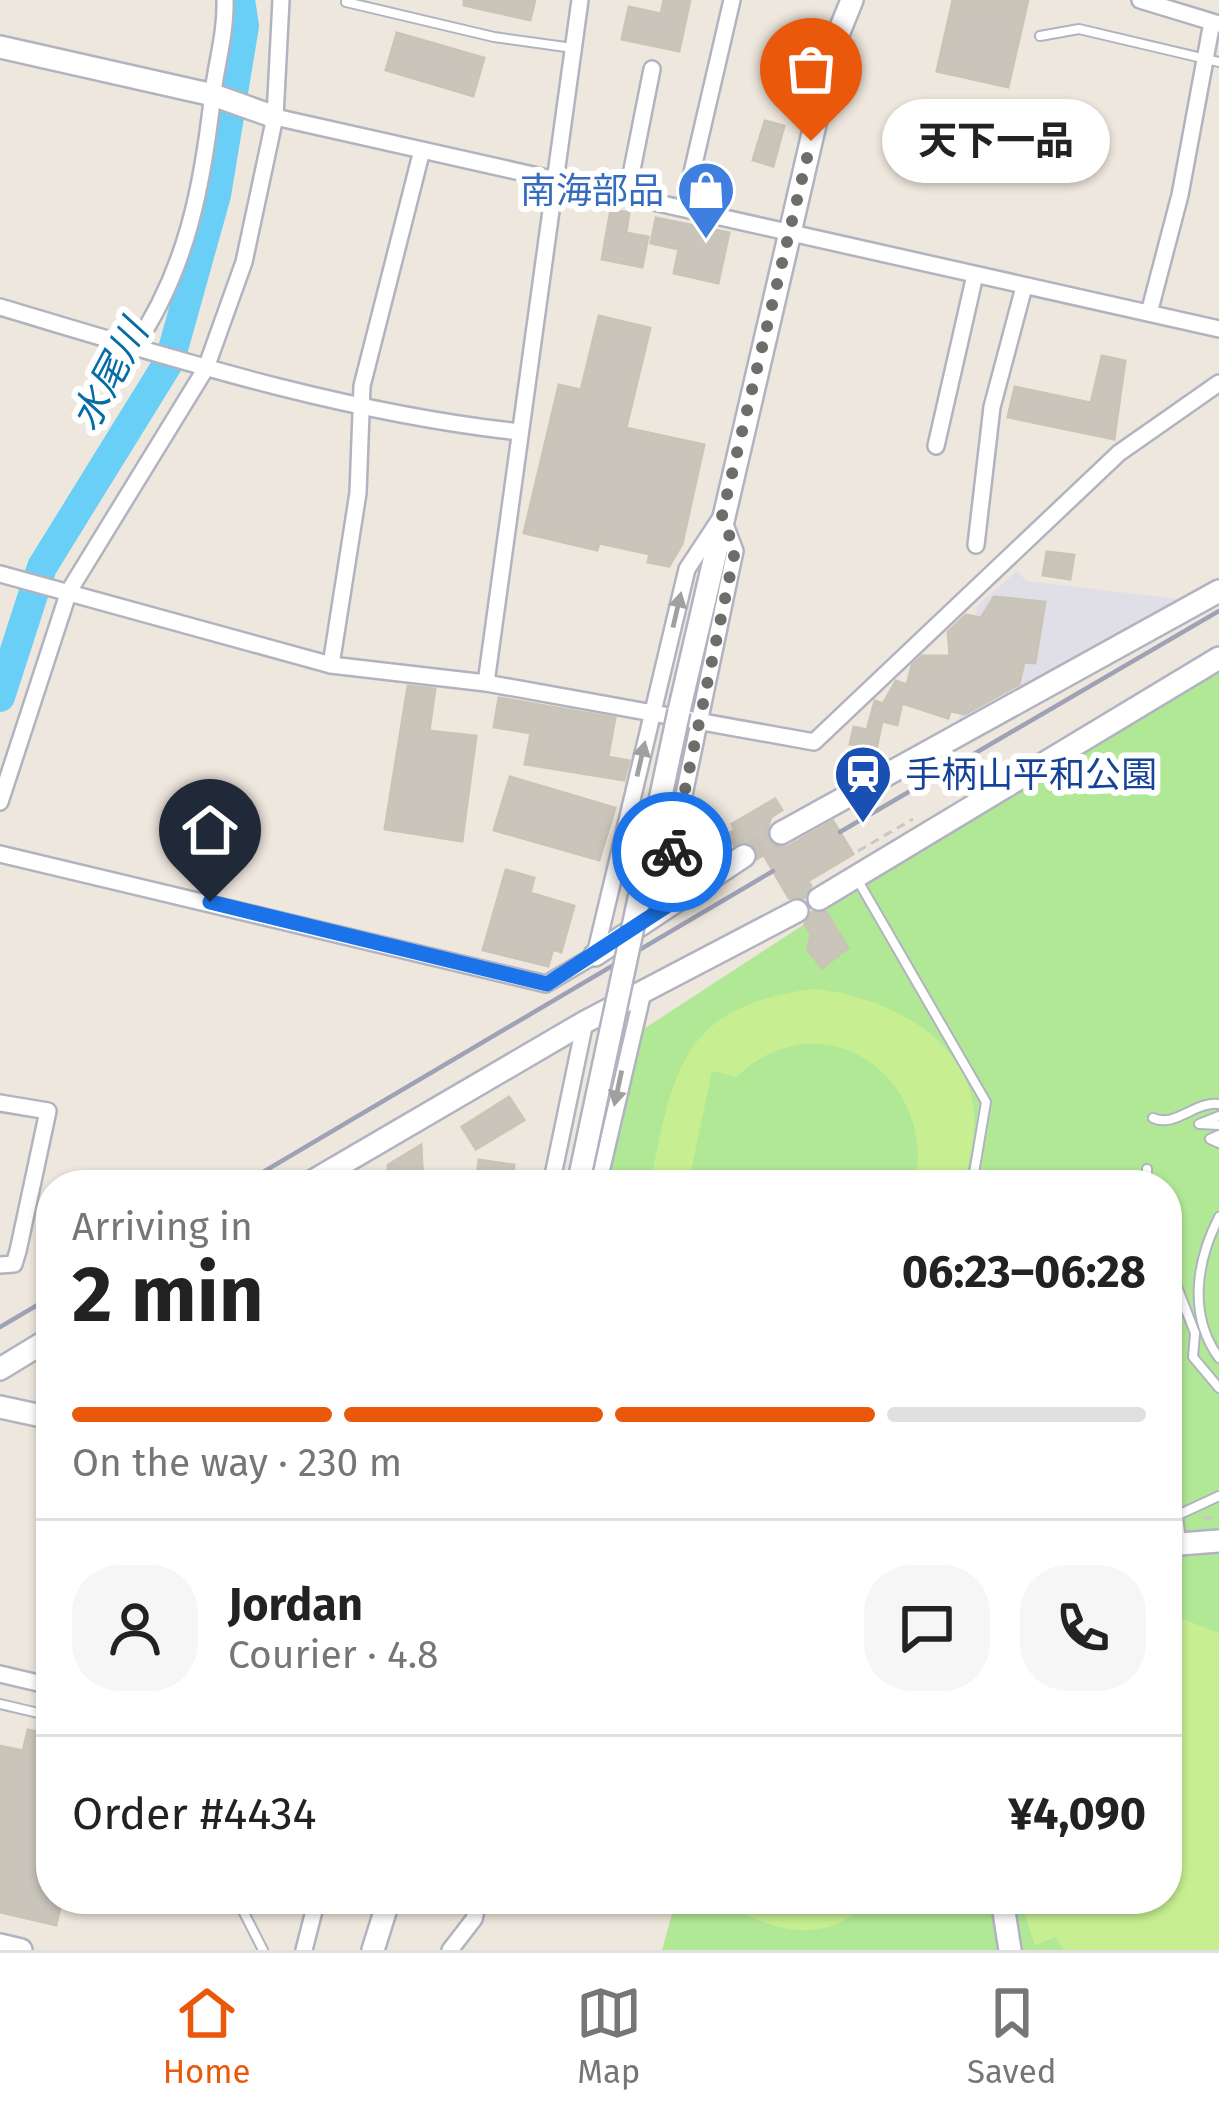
<!DOCTYPE html>
<meta charset="utf-8">
<style>
body{margin:0;font-family:"Fira Sans","Noto Sans JP",sans-serif;background:#f6f6f6;color:#222;height:100vh;display:flex;flex-direction:column;font-size:45px;white-space:nowrap}
*{box-sizing:border-box;margin:0}
p{font-size:39px;color:#767676}
.icon{flex:none;width:66px;height:66px;fill:none;stroke:currentColor;stroke-width:2;stroke-linecap:round;stroke-linejoin:round}
.map{position:relative;flex:1;overflow:hidden}
.drawer{position:absolute;left:36px;top:1170px;width:1146px;height:744px;display:flex;flex-direction:column;background:#fff;border-radius:48px;box-shadow:0 3px 9px #0004}
.drawer>*{flex:none}
.pin{position:absolute;display:grid;place-items:center;width:102px;height:102px;color:#fff;margin:-123px -51px;border-radius:50% 50% 50% 0;rotate:-45deg;box-shadow:0 0 12px #0007}
.pin .icon{rotate:45deg}
.courier{position:absolute;display:grid;place-items:center;width:120px;height:120px;margin:-60px;border:9px solid #1a73e8;border-radius:50%;background:#fff;color:#222;box-shadow:0 3px 15px #0007}
.bubble{position:absolute;height:84px;border-radius:42px;background:#fff;box-shadow:0 3px 9px #0004;font-size:39px;font-weight:700;line-height:84px;text-align:center}
.head em{font-style:normal;font-weight:700}
.head div{display:flex;flex-direction:column-reverse}
.head{display:flex;align-items:center;justify-content:space-between;height:204px;padding:0 36px}
h1{font-size:78px;font-weight:700;line-height:90px}
.bar{display:grid;grid-template-columns:repeat(4,1fr);gap:18px 12px;align-content:center;height:144px;padding:0 36px}
.bar i{height:15px;border-radius:9px;background:#e0e0e0}
.bar .active{background:#ea580c}
.bar p{grid-column:span 4}
.line{display:flex;align-items:center;gap:30px;padding:0 36px;border-top:3px solid #e0e0e0}
.line div{flex:1}
.round{display:grid;place-items:center;flex:none;width:126px;height:126px;border-radius:48px;background:#f6f6f6}
.tabs{display:flex;justify-content:space-around;align-items:center;height:168px;border-top:3px solid #e0e0e0;background:#fff;font-size:33px;color:#767676}
.tabs a{display:grid;justify-items:center;gap:6px}
.tabs .active{color:#ea580c}
.map>svg:first-child{display:block}
.industrial{fill:#e0dee6}
.green{fill:#b1e896}
.pitch{fill:#c7ef91}
.lines{fill:none;stroke-linecap:round;stroke-linejoin:round}
.river{stroke:#6acff6;stroke-width:30}
.building{fill:#c9c5bb;stroke:#cac3b6;stroke-width:3}
.secondary-tunnel{stroke:#c7c1b9;stroke-width:21;stroke-dasharray:21 10;stroke-linecap:butt}
.lane-casing{stroke:#b1b3c0;stroke-width:12}
.street-casing{stroke:#b1b3c0;stroke-width:20}
.secondary-casing{stroke:#b1b3c0;stroke-width:26}
.path{stroke:#c8c8c8;stroke-width:3;stroke-dasharray:9 6;stroke-linecap:butt}
.lane{stroke:#fff;stroke-width:8}
.street{stroke:#fff;stroke-width:15}
.secondary{stroke:#fff;stroke-width:21}
.rail{stroke:#9fa2b7;stroke-width:4.5}
.secondary-bridge-casing{stroke:#b1b3c0;stroke-width:26;stroke-linecap:butt}
.secondary-bridge{stroke:#fff;stroke-width:21}
.oneway{fill:#a0a0a0}
.done{stroke:#6f6d69;stroke-width:12;stroke-dasharray:0 21.6}
.route{stroke:#1a73e8;stroke-width:15}
.labels{text-anchor:middle;stroke-width:12;stroke-linejoin:round;paint-order:stroke}
.shop-label{font-size:36px;fill:#366cbe;stroke:#fff;text-anchor:end}
.transit-label{font-size:36px;fill:#164399;stroke:#fff;text-anchor:start}
.water-label{font-size:39px;font-style:italic;fill:#056da6;stroke:#fff}
</style>
<div class="map">
<svg width="1219" height="1950" viewBox="0 0 1219 1950">
<rect width="100%" height="100%" fill="#eee7dd"/>
<!-- industrial -->
<path class="industrial" d="M1017,571L1026,581L1178,599L957,729L977,606Z"/>
<!-- green -->
<path class="green" d="M1219,673V1950H662L676,1899H1167V1185H607L642,1030L869,882Z"/>
<!-- pitch -->
<path class="pitch" d="M814,989C887,996 980,1041 974,1129C973,1148 967,1167 964,1185H915C938,1077 823,995 736,1077L712,1071L688,1185H650C674,1070 680,1006 814,989Z
M1167,1613L1219,1633V1950H1064L1055,1937L1035,1945L1020,1899H1167Z
M723,1899L811,1906L826,1899H867C833,1948 762,1932 723,1899Z"/>
<g class="lines">
<!-- river -->
<path class="river" d="M0,697L42,567L170,360L216,195L244,26L240,0"/>
</g>
<!-- building -->
<path class="building" d="M464,0H535L530,20L464,5Z
M664,0H690L679,51L622,39L629,7L661,14Z
M953,0H1028L1008,87L937,71Z
M786,29L804,33L793,74L775,69Z
M397,33L484,58L473,96L386,70Z
M765,121L784,126L773,166L753,160Z
M611,209L629,213L626,233L648,237L642,267L602,259Z
M656,218L729,233L718,283L674,273L679,249L651,243Z
M599,316L650,328L626,428L704,445L682,544L669,566L648,562L650,554L599,543L597,550L524,533L559,385L581,390Z
M1102,356L1125,361L1114,439L1008,417L1015,387L1091,403Z
M1047,552L1074,555L1070,579L1043,575Z
M994,597L1045,602L1035,663L1024,662L1019,684L965,714L950,711L948,718L902,703L897,725L882,721L876,750L850,744L854,727L867,730L875,701L883,704L896,681L907,685L912,665L922,656H950L948,632L966,615L981,618Z
M408,686L435,689L429,731L476,736L462,841L385,829Z
M499,698L615,718L608,757L629,761L624,780L525,764L531,733L494,727Z
M510,777L615,808L599,860L494,830Z
M775,799L782,810L771,817L766,832L772,845L787,847L833,821L853,854L808,881L811,886L804,898H789L761,850L744,841L734,845L728,834L735,830L732,824Z
M506,870L534,878L530,893L574,906L561,952L553,949L548,966L483,950Z
M812,912H826L848,948L822,968L808,950L811,934L805,924Z
M509,1097L524,1120L476,1149L462,1127Z
M421,1145L423,1185H389L388,1165Z
M479,1160L514,1165L511,1185H476Z
M28,1730L51,1735V1899H62L56,1925L0,1912V1746L23,1751Z"/>
<g class="lines">
<!-- secondary-tunnel -->
<path class="secondary-tunnel" d="M744,856L781,833"/>
<defs>
<path id="lane" d="M346,2L494,37L573,48
M1040,36L1079,29L1219,62
M857,879L986,1102L972,1185
M1219,1116L1199,1124L1219,1125
M1153,1118C1176,1128 1195,1101 1219,1104
M1219,1135L1210,1139L1219,1143
M1147,1169V1185
M1219,1217C1196,1262 1188,1315 1219,1358
M1167,1261L1195,1333
M1195,1333L1193,1357L1219,1388
M1181,1542L1178,1515L1219,1496
M0,1704L51,1716
M237,1899L263,1950"/>
<path id="street" d="M1140,0L1219,24
M275,117L1219,329
M627,195L652,69
M684,207L732,0
M0,307C171,358 343,413 520,432
M1149,313L1180,195L1212,22
M134,347C187,270 203,184 213,92C217,61 226,32 225,0
M936,446L975,275
M976,545L992,407L1024,287
M0,574L331,665L486,683L814,742L1119,453L1219,383
M331,665L358,493L362,386L421,154
M486,683L580,0
M0,802L69,591L206,368L244,262L275,117L281,0
M0,854L546,984L595,955L687,569L720,519
M676,900L666,881L735,551L723,519
M0,1103L48,1111L18,1251L14,1264L0,1265
M551,1185L585,1022
M598,1185L643,992
M0,1674L51,1686
M304,1950L317,1899
M450,1950L474,1919L479,1899"/>
<path id="secondary" d="M0,47L213,95L275,117
M679,711L833,47L852,0
M781,833L1219,591
M819,899L1219,658
M595,955L744,856
M306,1185L585,1022L797,911
M0,1369L51,1338
M0,1407L51,1418
M1167,1545L1219,1541
M1002,1899L1010,1950
M0,1945L21,1950
M373,1950L389,1899"/>
</defs>
<!-- lane casing -->
<use href="#lane" class="lane-casing"/>
<!-- street casing -->
<use href="#street" class="street-casing"/>
<!-- secondary casing -->
<use href="#secondary" class="secondary-casing"/>
<!-- path -->
<path class="path" d="M858,851L913,819
M1203,1518L1219,1517"/>
<!-- lane -->
<use href="#lane" class="lane"/>
<!-- street -->
<use href="#street" class="street"/>
<!-- secondary -->
<use href="#secondary" class="secondary"/>
<!-- rail -->
<path class="rail" d="M840,832L1219,611
M241,1185L773,871
M0,1327L51,1297"/>
<defs>
<path id="secondary-bridge" d="M578,1185L679,711"/>
</defs>
<!-- secondary-bridge casing -->
<use href="#secondary-bridge" class="secondary-bridge-casing"/>
<!-- secondary-bridge -->
<use href="#secondary-bridge" class="secondary-bridge"/>
</g>
<!-- one-way arrows -->
<defs><path id="oneway-solid" d="M-6-.8H1V-3.2L6.5 0L1 3.2V.8H-6Z" transform="scale(3)"/></defs>
<g class="oneway">
<use href="#oneway-solid" transform="translate(677 610) rotate(-77)"/>
<use href="#oneway-solid" transform="translate(641 759) rotate(-77)"/>
<use href="#oneway-solid" transform="translate(618 1088) rotate(102)"/>
</g>
<g class="lines">
<!-- done -->
<path class="done" d="M672,852L735,551L722,516L811,141"/>
<!-- route -->
<path class="route" d="M210,902L547,984L676,900L666,881L672,852"/>
</g>
<!-- icons -->
<defs>
<symbol id="shop-pin" viewBox="-11 -11 22 30"><path d="M0 17L-7.5 6A9.5 9.5 0 1 1 7.5 6Z" fill="#3f7fe0" stroke="#fff"/><path d="M-5-2.5h2.3a2.7 3.5 0 0 1 5.4 0H5L5.5 6h-11ZM-1.5-2.5h3a1.5 2.3 0 0 0-3 0Z" fill="#fff"/></symbol>
<symbol id="station-pin" viewBox="-11 -11 22 30"><path d="M0 17L-7.5 6A9.5 9.5 0 1 1 7.5 6Z" fill="#1a4fb4" stroke="#fff"/><path d="M-3-6H3Q5-6 5-4V2Q5 4 3 4L4.5 6H3L1.5 4h-3L-3 6H-4.5L-3 4Q-5 4-5 2V-4Q-5-6-3-6ZM-3.5-4v3h7v-3ZM-3.5 1v1.5H-2V1ZM2 1v1.5H3.5V1Z" fill="#fff"/></symbol>
</defs>
<g fill-rule="evenodd">
<use href="#shop-pin" x="673" y="157" width="66" height="90"/>
<use href="#station-pin" x="830" y="741" width="66" height="90"/>
</g>
<g class="labels">
<!-- shop labels -->
<g class="shop-label">
<text x="664" y="203">南海部品</text>
</g>
<!-- transit labels -->
<g class="transit-label">
<text x="905" y="787">手柄山平和公園</text>
</g>
<!-- water labels -->
<g class="water-label">
<text transform="translate(109 375) rotate(-62)" y="14">水尾川</text>
</g>
</g>
</svg>
<div class="pin" style="left:811px;top:141px;background:#ea580c"><svg class="icon" aria-label="bag" viewBox="0 0 24 24"><path d="M5 8h14l-1 12H6zM9 8a3 3 0 0 1 6 0"/></svg></div>
<div class="pin" style="left:210px;top:902px;background:#1f2937"><svg class="icon" aria-label="home" viewBox="0 0 24 24"><path d="M3 11l9-7 9 7M6 9v11h12V9"/></svg></div>
<div class="courier" style="left:672px;top:852px"><svg class="icon" aria-label="bike" viewBox="0 0 24 24"><circle cx="6" cy="16" r="4"/><circle cx="18" cy="16" r="4"/><path d="M6 16l4-8h5l3 8M10 8l3 8H6M13 5h3"/></svg></div>
<div class="bubble" style="left:882px;top:99px;width:228px">天下一品</div>
<section class="drawer">
<div class="head"><div><h1>2 min</h1><p>Arriving in</p></div><em>06:23–06:28</em></div>
<div class="bar"><i class="active"></i><i class="active"></i><i class="active"></i><i></i><p>On the way · 230 m</p></div>
<div class="line" style="height:216px"><a class="round"><svg class="icon" aria-label="person" viewBox="0 0 24 24"><circle cx="12" cy="8" r="4"/><path d="M4 21q1-7 8-7t8 7"/></svg></a><div><b>Jordan</b><p>Courier · 4.8</p></div><a class="round"><svg class="icon" aria-label="chat" viewBox="0 0 24 24"><path d="M4 5h16v11H9l-5 4z"/></svg></a><a class="round"><svg class="icon" aria-label="phone" viewBox="0 0 24 24"><path d="M5 4h4l2 5-3 2q2 4 5 5l2-3 5 2v4C11 20 4 13 5 4z"/></svg></a></div>
<div class="line" style="height:156px"><div>Order #4434</div><b>¥4,090</b></div>
</section>
</div>
<nav class="tabs">
<a class="active"><svg class="icon" aria-label="home" viewBox="0 0 24 24"><path d="M3 11l9-7 9 7M6 9v11h12V9"/></svg>Home</a>
<a><svg class="icon" aria-label="map" viewBox="0 0 24 24"><path d="M3 6l6-2 6 2 6-2v14l-6 2-6-2-6 2zM9 4v14M15 6v14"/></svg>Map</a>
<a><svg class="icon" aria-label="saved" viewBox="0 0 24 24"><path d="M7 4h10v16l-5-4-5 4z"/></svg>Saved</a>
</nav>
